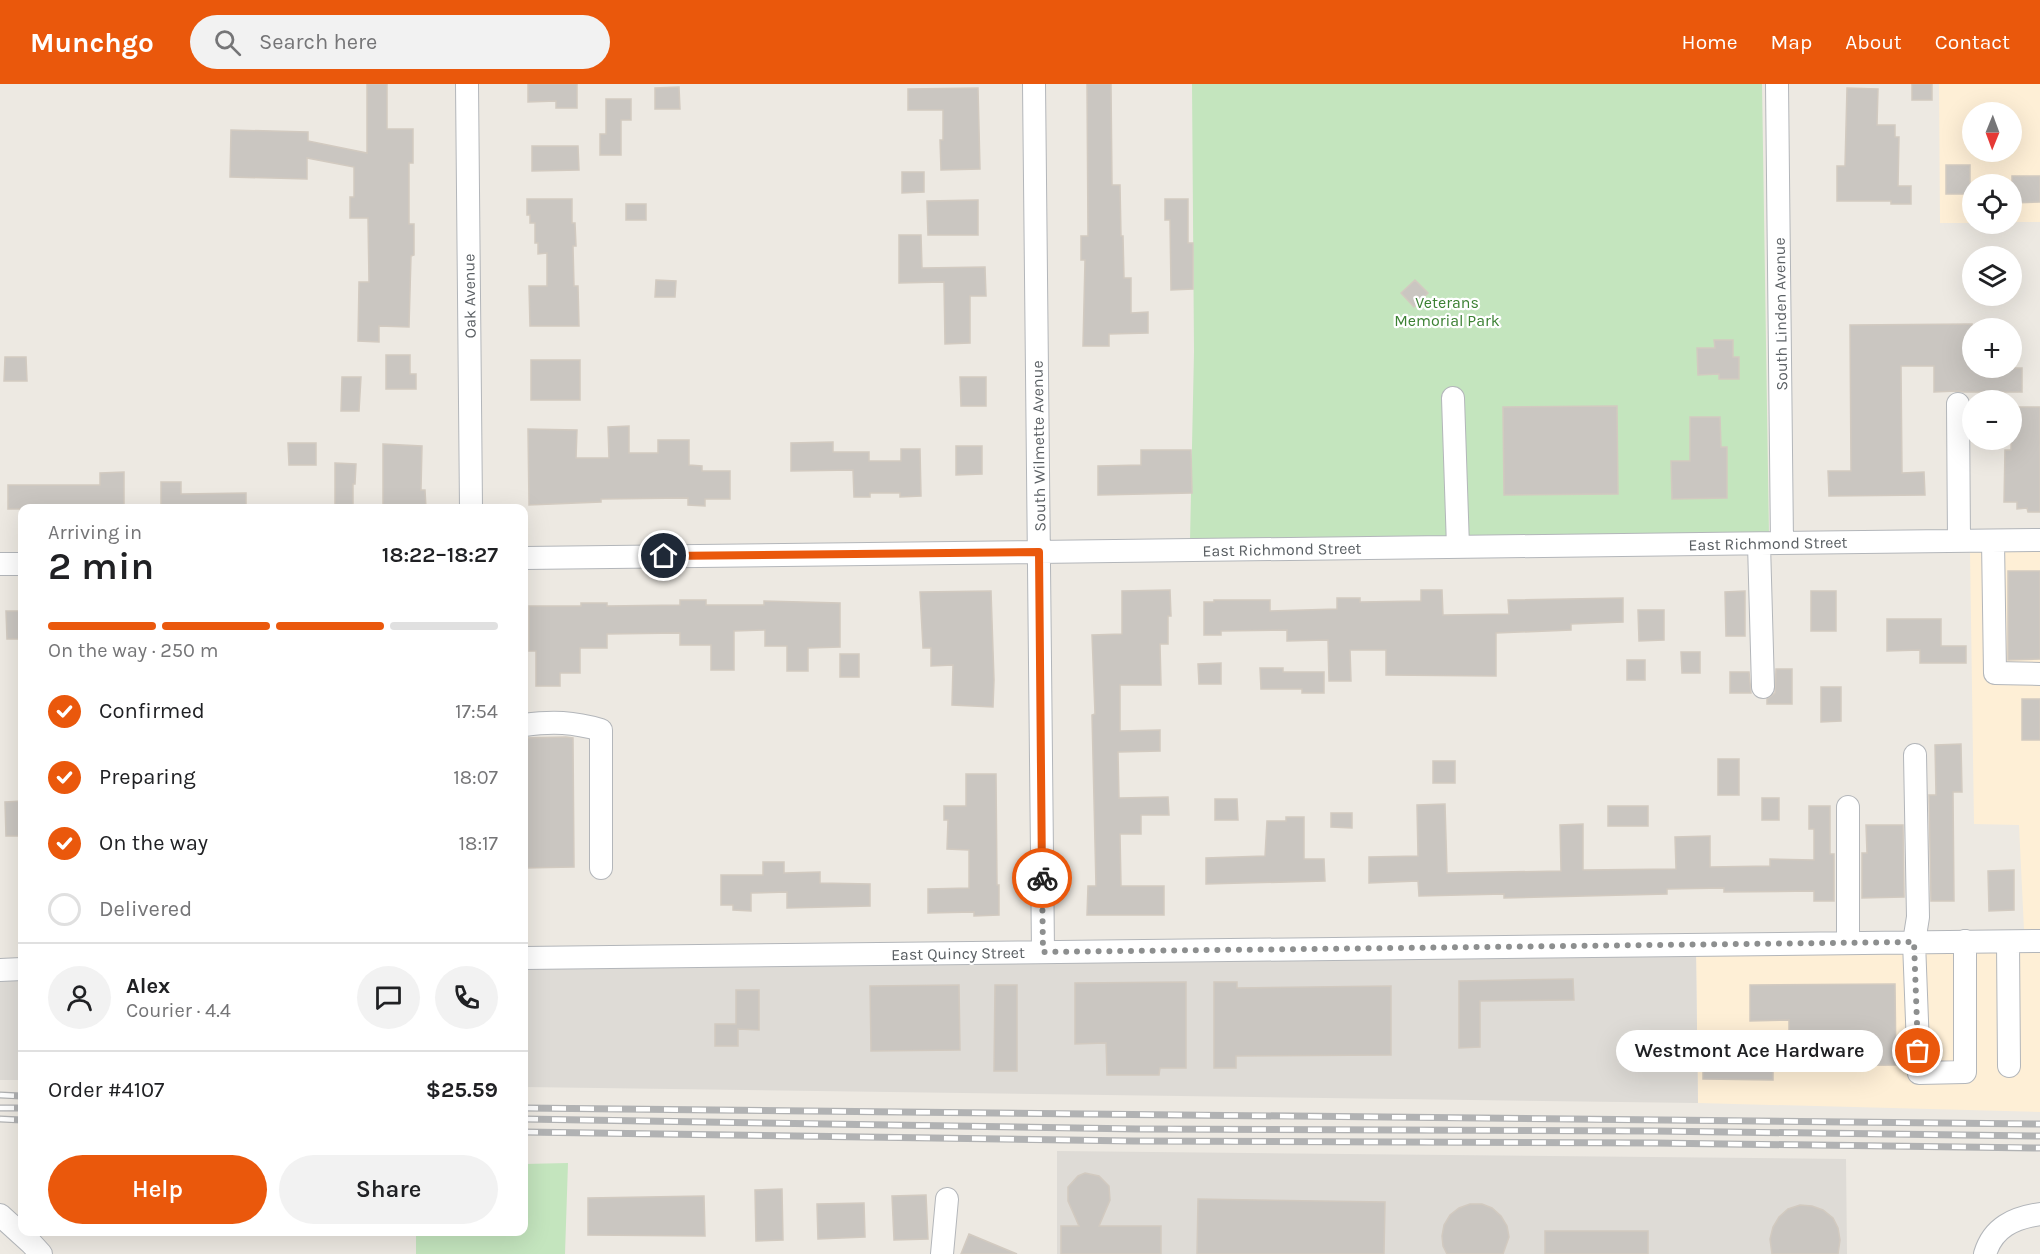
<!DOCTYPE html>
<meta charset="utf-8">
<style>
body{margin:0;font-family:Karla,sans-serif;background:#f2f2f2;color:#202124;height:100vh;display:flex;flex-direction:column;font-size:22px;white-space:nowrap}
*{box-sizing:border-box;margin:0}
p{font-size:20px;color:#757577}
.icon{flex:none;width:33px;height:33px;fill:none;stroke:currentColor;stroke-width:2;stroke-linecap:round;stroke-linejoin:round}
.map{position:relative;flex:1;overflow:hidden}
.sheet{position:absolute;left:18px;top:420px;width:510px;height:732px;display:flex;flex-direction:column;background:#fff;border-radius:12px;box-shadow:0 6px 24px #0002}
.sheet>*{flex:none}
.needle{width:39px;rotate:181deg}
.controls{position:absolute;left:1962px;top:18px;display:grid;gap:12px}
.controls a{display:grid;place-items:center;width:60px;height:60px;border-radius:50%;background:#fff;box-shadow:0 6px 24px #0002;font-size:30px}
.pin{position:absolute;display:grid;place-items:center;width:51px;height:51px;color:#fff;margin:-26px;border:3px solid #fff;border-radius:50%;box-shadow:0 2px 6px #0007}
.courier{position:absolute;display:grid;place-items:center;width:60px;height:60px;margin:-30px;border:4px solid #ea580c;border-radius:50%;background:#fff;color:#222;box-shadow:0 2px 8px #0007}
.bubble{position:absolute;height:42px;border-radius:21px;background:#fff;box-shadow:0 6px 24px #0002;font-size:20px;font-weight:600;line-height:42px;text-align:center}
.summary em{font-style:normal;font-weight:600}
.summary div{display:flex;flex-direction:column-reverse}
.summary{display:flex;align-items:center;justify-content:space-between;height:102px;padding:0 30px}
h1{font-size:39px;font-weight:600;line-height:45px}
.bar{display:grid;grid-template-columns:repeat(4,1fr);gap:9px 6px;align-content:center;height:72px;padding:0 30px}
.bar i{height:8px;border-radius:4px;background:#e0e0e0}
.bar .current{background:#ea580c}
.bar p{grid-column:span 4}
.line{display:flex;align-items:center;gap:15px;padding:0 30px;border-top:2px solid #e0e0e0}
.line div{flex:1}
.round{display:grid;place-items:center;flex:none;width:63px;height:63px;border-radius:32px;background:#f2f2f2}
ol{padding:0 30px;list-style:none}
li{display:flex;align-items:center;gap:18px;height:66px}
li p{margin-inline-start:auto}
li .icon{padding:6px;border-radius:50%;background:#ea580c;color:#fff;stroke-width:4}
li:last-child{color:#757577}
li i{width:33px;height:33px;border:3px solid #e0e0e0;border-radius:50%}
.primary-button{display:flex;gap:12px;margin-top:auto;padding:12px 30px}
.primary-button a{flex:1;height:69px;border-radius:36px;background:#ea580c;color:#fff;font-size:24px;font-weight:600;line-height:69px;text-align:center}
.primary-button a+a{background:#f2f2f2;color:#202124}
header{display:flex;align-items:center;gap:36px;box-sizing:border-box;height:84px;padding:0 30px;background:#ea580c;color:#fff}
header strong{font-size:28px}
nav{display:flex;gap:33px;margin-inline-start:auto;font-size:21px}
.search{width:420px;height:54px;background:#f2f2f2;display:flex;align-items:center;gap:15px;box-sizing:border-box;padding:0 21px;border-radius:33px;color:#757577;font-size:22px}
.map>svg:first-child{display:block}
.commercial{fill:#feefd6;fill-rule:evenodd}
.industrial{fill:#dedbd6}
.green{fill:#c4e5be}
.building{fill:#cac6c1;stroke:#d2cac0;stroke-width:1.5}
.lines{fill:none;stroke-linecap:round;stroke-linejoin:round}
.minor-casing{stroke:#b3b6ba;stroke-width:24}
.minor{stroke:#fff;stroke-width:22}
.rail-casing{stroke:#b1b2b3;stroke-width:7}
.rail{stroke:#fff;stroke-width:4.5;stroke-dasharray:14;stroke-linecap:butt}
.done{stroke:#8d8f8f;stroke-width:6;stroke-dasharray:0 10.8}
.route{stroke:#ea580c;stroke-width:8}
.labels{text-anchor:middle;stroke-width:4.5;stroke-linejoin:round;paint-order:stroke}
.street-label{font-size:16px;fill:#5a5f63;stroke:#fff}
.park-label{font-size:16px;fill:#3c8133;stroke:#fff}
</style>
<header>
<strong>Munchgo</strong>
<div class="search"><svg class="icon" aria-label="search" viewBox="0 0 24 24"><circle cx="10" cy="10" r="6"/><path d="M15 15l6 6"/></svg>Search here</div>
<nav><a>Home</a><a>Map</a><a>About</a><a>Contact</a></nav>
</header>
<div class="map">
<svg width="2040" height="1170" viewBox="0 0 2040 1170">
<rect width="100%" height="100%" fill="#ede9e2"/>
<!-- commercial -->
<path class="commercial" d="M1939,0H2040V138H2012V100H1972V139H1940ZM1972,28H2012V68H1972Z
M1970,467H2040V846H2024L2019,741L1974,740Z
M2040,859V1028L1698,1019L1696,867Z"/>
<!-- industrial -->
<path class="industrial" d="M1696,867L1698,1019L524,1003V884Z
M22,896V996H0V897Z
M1057,1067L1846,1075L1847,1170H1057Z"/>
<!-- green -->
<path class="green" d="M1192,0H1762L1769,452L1190,457L1194,268Z
M568,1079L565,1170H416V1148H524V1080Z"/>
<!-- building -->
<path class="building" d="M367,0H387V45H413V79H409V140H414V171L411,172L409,243L379,242V258L358,257L359,198H369L368,134H350V113H354V83L307,74V95L230,93L231,46L308,48V57L367,69Z
M528,0H577V24H556V17L528,18Z
M1087,0H1111L1112,101H1120L1121,152H1123L1124,194H1131V229L1148,228V249L1109,250V262H1083L1085,176H1081V152H1088Z
M1912,0H1932V16H1912Z
M679,3L680,25H655V4Z
M978,4L980,85L941,86L940,56H943V26H908V5Z
M1847,4L1878,5L1877,41H1895V53H1899L1898,102H1911V120H1891V117H1837V82H1845Z
M606,15H631V36H621V71H600V50H606Z
M532,62H578L579,86L532,87Z
M1946,81H1970V110H1946Z
M902,88H924V108L902,109Z
M2012,92H2040V118L2012,119Z
M527,115H572V139H575L576,162H573L574,202H578L579,242H530L529,202H547V169L538,170V159H535V139H530V131H527Z
M1165,115H1188V159H1193V205L1171,206L1170,136H1165Z
M978,116V151H928L927,117Z
M626,120H646V136H626Z
M899,151H921L922,184L985,183L986,212H970V259L945,260L944,198L899,199Z
M656,196L676,197L675,213H655Z
M1415,196L1428,209L1414,223L1401,209Z
M1972,240V284H2022V308H1964L1958,307L1934,308V282H1901L1902,389L1924,388L1925,411L1829,412L1828,387H1851L1850,241Z
M1714,256H1733V273H1739V295H1719V290L1698,291L1697,264H1715Z
M386,271H410V290H416V305H386Z
M5,273H26L27,297H4Z
M531,276H580V316H531Z
M342,293H361L359,327H341Z
M960,293H986V322H961Z
M1617,322L1618,410L1504,411L1503,323Z
M2012,323H2040V428H2028L2027,424L2017,425V418H2004L2005,366H2011Z
M1690,333H1720L1721,363H1727V414L1672,415L1671,377H1690Z
M629,342V369H658V356H689V381L702,382V387H730V415H705V422L688,421V414L601,415V418L529,421L528,345L577,346L576,374H609L608,343Z
M833,358V368H869V377H901V365H920L921,412L900,413V409H870V413H854L853,386L791,387V359Z
M288,359H316V381H289Z
M383,360L422,362L421,406H425L426,424H383Z
M956,362H982V390L956,391Z
M1141,366H1191L1192,409L1098,411V382L1141,381Z
M335,379L356,380L355,400H353V422H335Z
M124,388V424L8,425V401H100V389Z
M161,398H181V410L246,409V424H161Z
M2008,487H2040V575L2008,576Z
M1170,506L1171,532H1168V560H1160L1161,601H1120V647L1160,646V667L1118,668L1119,714L1168,713L1169,731H1141V750H1120L1121,802H1164V831H1087L1088,802H1096L1092,631L1095,630L1092,551L1122,550V507Z
M1421,506H1442L1443,531L1509,530L1508,516L1623,514V538L1571,540V546L1496,549V592L1386,591V566H1350L1351,597H1329L1328,556L1287,557V546L1221,547V551H1204V518H1214V516H1270V527L1337,525V514H1360V518L1421,517Z
M991,507L994,596L993,623L952,621L953,581L931,582V564H923L920,508Z
M1745,507V552H1726L1725,508Z
M1811,507H1836V547H1811Z
M680,516H706V521H764V517L840,519V563L808,564V587H787V562H765V546L734,547V586H711V561H680V549L607,550V564H580V589H560V602H536V567H529V522H581V519H607V522L680,521Z
M1638,526H1664V556L1639,557Z
M6,527H22V555H7Z
M1887,535H1941V562H1966V579H1920V566L1887,567Z
M1681,568H1700V589H1682Z
M840,570H859V593H840Z
M1627,576H1645V596H1627Z
M1221,579V600H1199L1198,580Z
M1260,584H1283V588H1324V609H1302V605H1261Z
M1776,585H1792V620H1767V615L1775,609Z
M1730,588H1749L1751,609H1730Z
M1821,603H1841V637L1821,638Z
M2022,615H2040V656H2022Z
M566,653L573,654L574,783L524,784V654Z
M1961,660L1962,708H1953L1954,817H1931L1929,711H1936L1935,661Z
M1718,675H1739V711H1718Z
M1433,677H1455V699H1433Z
M966,690H996L997,801H999V831L974,832V828L928,829V805L969,804V766L947,765L948,736H944V722H966Z
M1762,714H1779V736H1762Z
M1215,715H1237L1238,736H1215Z
M22,717V752H6L5,718Z
M1445,720L1447,789L1561,787L1560,741L1583,740V786L1676,785L1675,753L1710,752V783L1770,782V775L1814,776V745H1809V722H1830V770H1834V817H1814V807L1724,808V804L1667,805V810L1504,814V810L1419,812L1418,797L1369,799V773L1418,772L1417,721Z
M1608,722H1648V742H1608Z
M1331,729H1352V744L1331,743Z
M1286,733H1304V775H1324L1325,797L1206,800V774L1265,772L1267,737H1286Z
M1866,741H1903L1904,813L1862,814V769H1867Z
M763,778H784V789L820,788V799L870,800V822L787,824V808L751,809V827L733,826V821H721V791H763Z
M2014,786V826L1989,827L1988,787Z
M1573,895L1574,916L1480,917V963L1459,964V897Z
M1186,898V984H1160L1159,991H1107L1106,959L1075,960V899Z
M1214,898H1237V904L1391,902V971L1236,972V984H1214Z
M1895,900L1896,981L1789,982V936L1750,937V901Z
M959,901L960,966L871,967L870,902Z
M995,901H1017V987H994Z
M736,906H759V946L738,945V962H715V940H736Z
M1703,970H1773V996L1703,995Z
M1085,1089L1099,1092L1109,1102L1110,1116L1099,1142H1161V1170H1061V1142H1079L1068,1117V1103L1078,1092Z
M782,1105L783,1156L756,1157L755,1106Z
M926,1111L928,1155L894,1156L892,1112Z
M704,1112L705,1152L588,1151V1114Z
M1198,1115L1385,1118L1384,1170H1197Z
M864,1119L865,1153L818,1155L817,1120Z
M1470,1120H1482L1492,1124L1501,1132L1507,1142L1509,1153L1503,1170H1447L1443,1162L1442,1152L1444,1141L1450,1131L1459,1124Z
M1800,1121L1812,1122L1823,1126L1833,1134L1838,1144L1840,1156L1838,1170H1772L1770,1155L1773,1143L1779,1133L1788,1125Z
M1545,1147H1648V1170H1545Z
M969,1150L1017,1170H961Z"/>
<g class="lines">
<defs>
<path id="minor" d="M467,0L471,424
M1034,0L1043,868
M1777,0L1782,459
M1453,314L1458,463
M1958,320L1959,457
M1993,457L1995,589L2040,590
M1759,460L1763,603
M524,474L2040,456
M0,480H22
M524,641C553,637 573,638 601,646V784
M1915,671L1918,833L1914,858L1919,989L1965,988V857
M1848,858V723
M2008,858L2009,982
M524,874L2040,857
M0,886L22,885
M0,1131L31,1159L41,1170
M942,1170L947,1115
M1985,1170C1993,1143 2014,1134 2040,1130"/>
</defs>
<!-- minor casing -->
<use href="#minor" class="minor-casing"/>
<!-- minor -->
<use href="#minor" class="minor"/>
<defs>
<path id="rail" d="M0,1011L22,1012
M0,1024H22
M524,1024L2040,1040
M0,1035L22,1036
M524,1035L1137,1045L1654,1047L2040,1052
M524,1048L1133,1057L1653,1059L2040,1064"/>
</defs>
<!-- rail casing -->
<use href="#rail" class="rail-casing"/>
<!-- rail -->
<use href="#rail" class="rail"/>
</g>
<g class="lines">
<!-- done -->
<path class="done" d="M1042,794L1043,868L1914,858L1918,967"/>
<!-- route -->
<path class="route" d="M664,472L1039,468L1042,794"/>
</g>
<g class="labels">
<!-- street labels -->
<g class="street-label">
<text transform="translate(469 212) rotate(-91)" y="6">Oak Avenue</text>
<text transform="translate(1780 230) rotate(-91)" y="6">South Linden Avenue</text>
<text transform="translate(1038 362) rotate(-91)" y="6">South Wilmette Avenue</text>
<text transform="translate(1768 459) rotate(-1)" y="6">East Richmond Street</text>
<text transform="translate(1282 465) rotate(-1)" y="6">East Richmond Street</text>
<text transform="translate(958 869) rotate(-1)" y="6">East Quincy Street</text>
</g>
<!-- park labels -->
<g class="park-label">
<text x="1447" y="224">Veterans<tspan x="1447" dy="18">Memorial Park</tspan></text>
</g>
</g>
</svg>
<div class="controls">
<a><svg class="needle" viewBox="-14 -14 28 28"><path d="M0-13l5 13h-10z" fill="#e53935"/><path d="M0 13l5-13h-10z" fill="#757577"/></svg></a>
<a><svg class="icon" aria-label="locate" viewBox="0 0 24 24"><circle cx="12" cy="12" r="6"/><path d="M12 2v4M12 18v4M2 12h4M18 12h4"/></svg></a>
<a><svg class="icon" aria-label="layers" viewBox="0 0 24 24"><path d="M12 4l9 5-9 5-9-5zM3 14l9 5 9-5"/></svg></a>
<a>+</a>
<a>−</a>
</div>
<div class="pin" style="left:1918px;top:967px;background:#ea580c"><svg class="icon" aria-label="bag" viewBox="0 0 24 24"><path d="M5 8h14l-1 12H6zM9 8a3 3 0 0 1 6 0"/></svg></div>
<div class="pin" style="left:664px;top:472px;background:#1f2937"><svg class="icon" aria-label="home" viewBox="0 0 24 24"><path d="M3 11l9-7 9 7M6 9v11h12V9"/></svg></div>
<div class="courier" style="left:1042px;top:794px"><svg class="icon" aria-label="bike" viewBox="0 0 24 24"><circle cx="6" cy="16" r="4"/><circle cx="18" cy="16" r="4"/><path d="M6 16l4-8h5l3 8M10 8l3 8H6M13 5h3"/></svg></div>
<div class="bubble" style="left:1616px;top:946px;width:267px">Westmont Ace Hardware</div>
<section class="sheet">
<div class="summary"><div><h1>2 min</h1><p>Arriving in</p></div><em>18:22–18:27</em></div>
<div class="bar"><i class="current"></i><i class="current"></i><i class="current"></i><i></i><p>On the way · 250 m</p></div>
<ol>
<li><svg class="icon" aria-label="check" viewBox="0 0 24 24"><path d="M5 12l5 5 9-10"/></svg>Confirmed<p>17:54</p></li>
<li><svg class="icon" aria-label="check" viewBox="0 0 24 24"><path d="M5 12l5 5 9-10"/></svg>Preparing<p>18:07</p></li>
<li><svg class="icon" aria-label="check" viewBox="0 0 24 24"><path d="M5 12l5 5 9-10"/></svg>On the way<p>18:17</p></li>
<li><i></i>Delivered</li>
</ol>
<div class="line" style="height:108px"><a class="round"><svg class="icon" aria-label="person" viewBox="0 0 24 24"><circle cx="12" cy="8" r="4"/><path d="M4 21q1-7 8-7t8 7"/></svg></a><div><b>Alex</b><p>Courier · 4.4</p></div><a class="round"><svg class="icon" aria-label="chat" viewBox="0 0 24 24"><path d="M4 5h16v11H9l-5 4z"/></svg></a><a class="round"><svg class="icon" aria-label="phone" viewBox="0 0 24 24"><path d="M5 4h4l2 5-3 2q2 4 5 5l2-3 5 2v4C11 20 4 13 5 4z"/></svg></a></div>
<div class="line" style="height:78px"><div>Order #4107</div><b>$25.59</b></div>
<div class="primary-button"><a>Help</a><a>Share</a></div>
</section>
</div>
